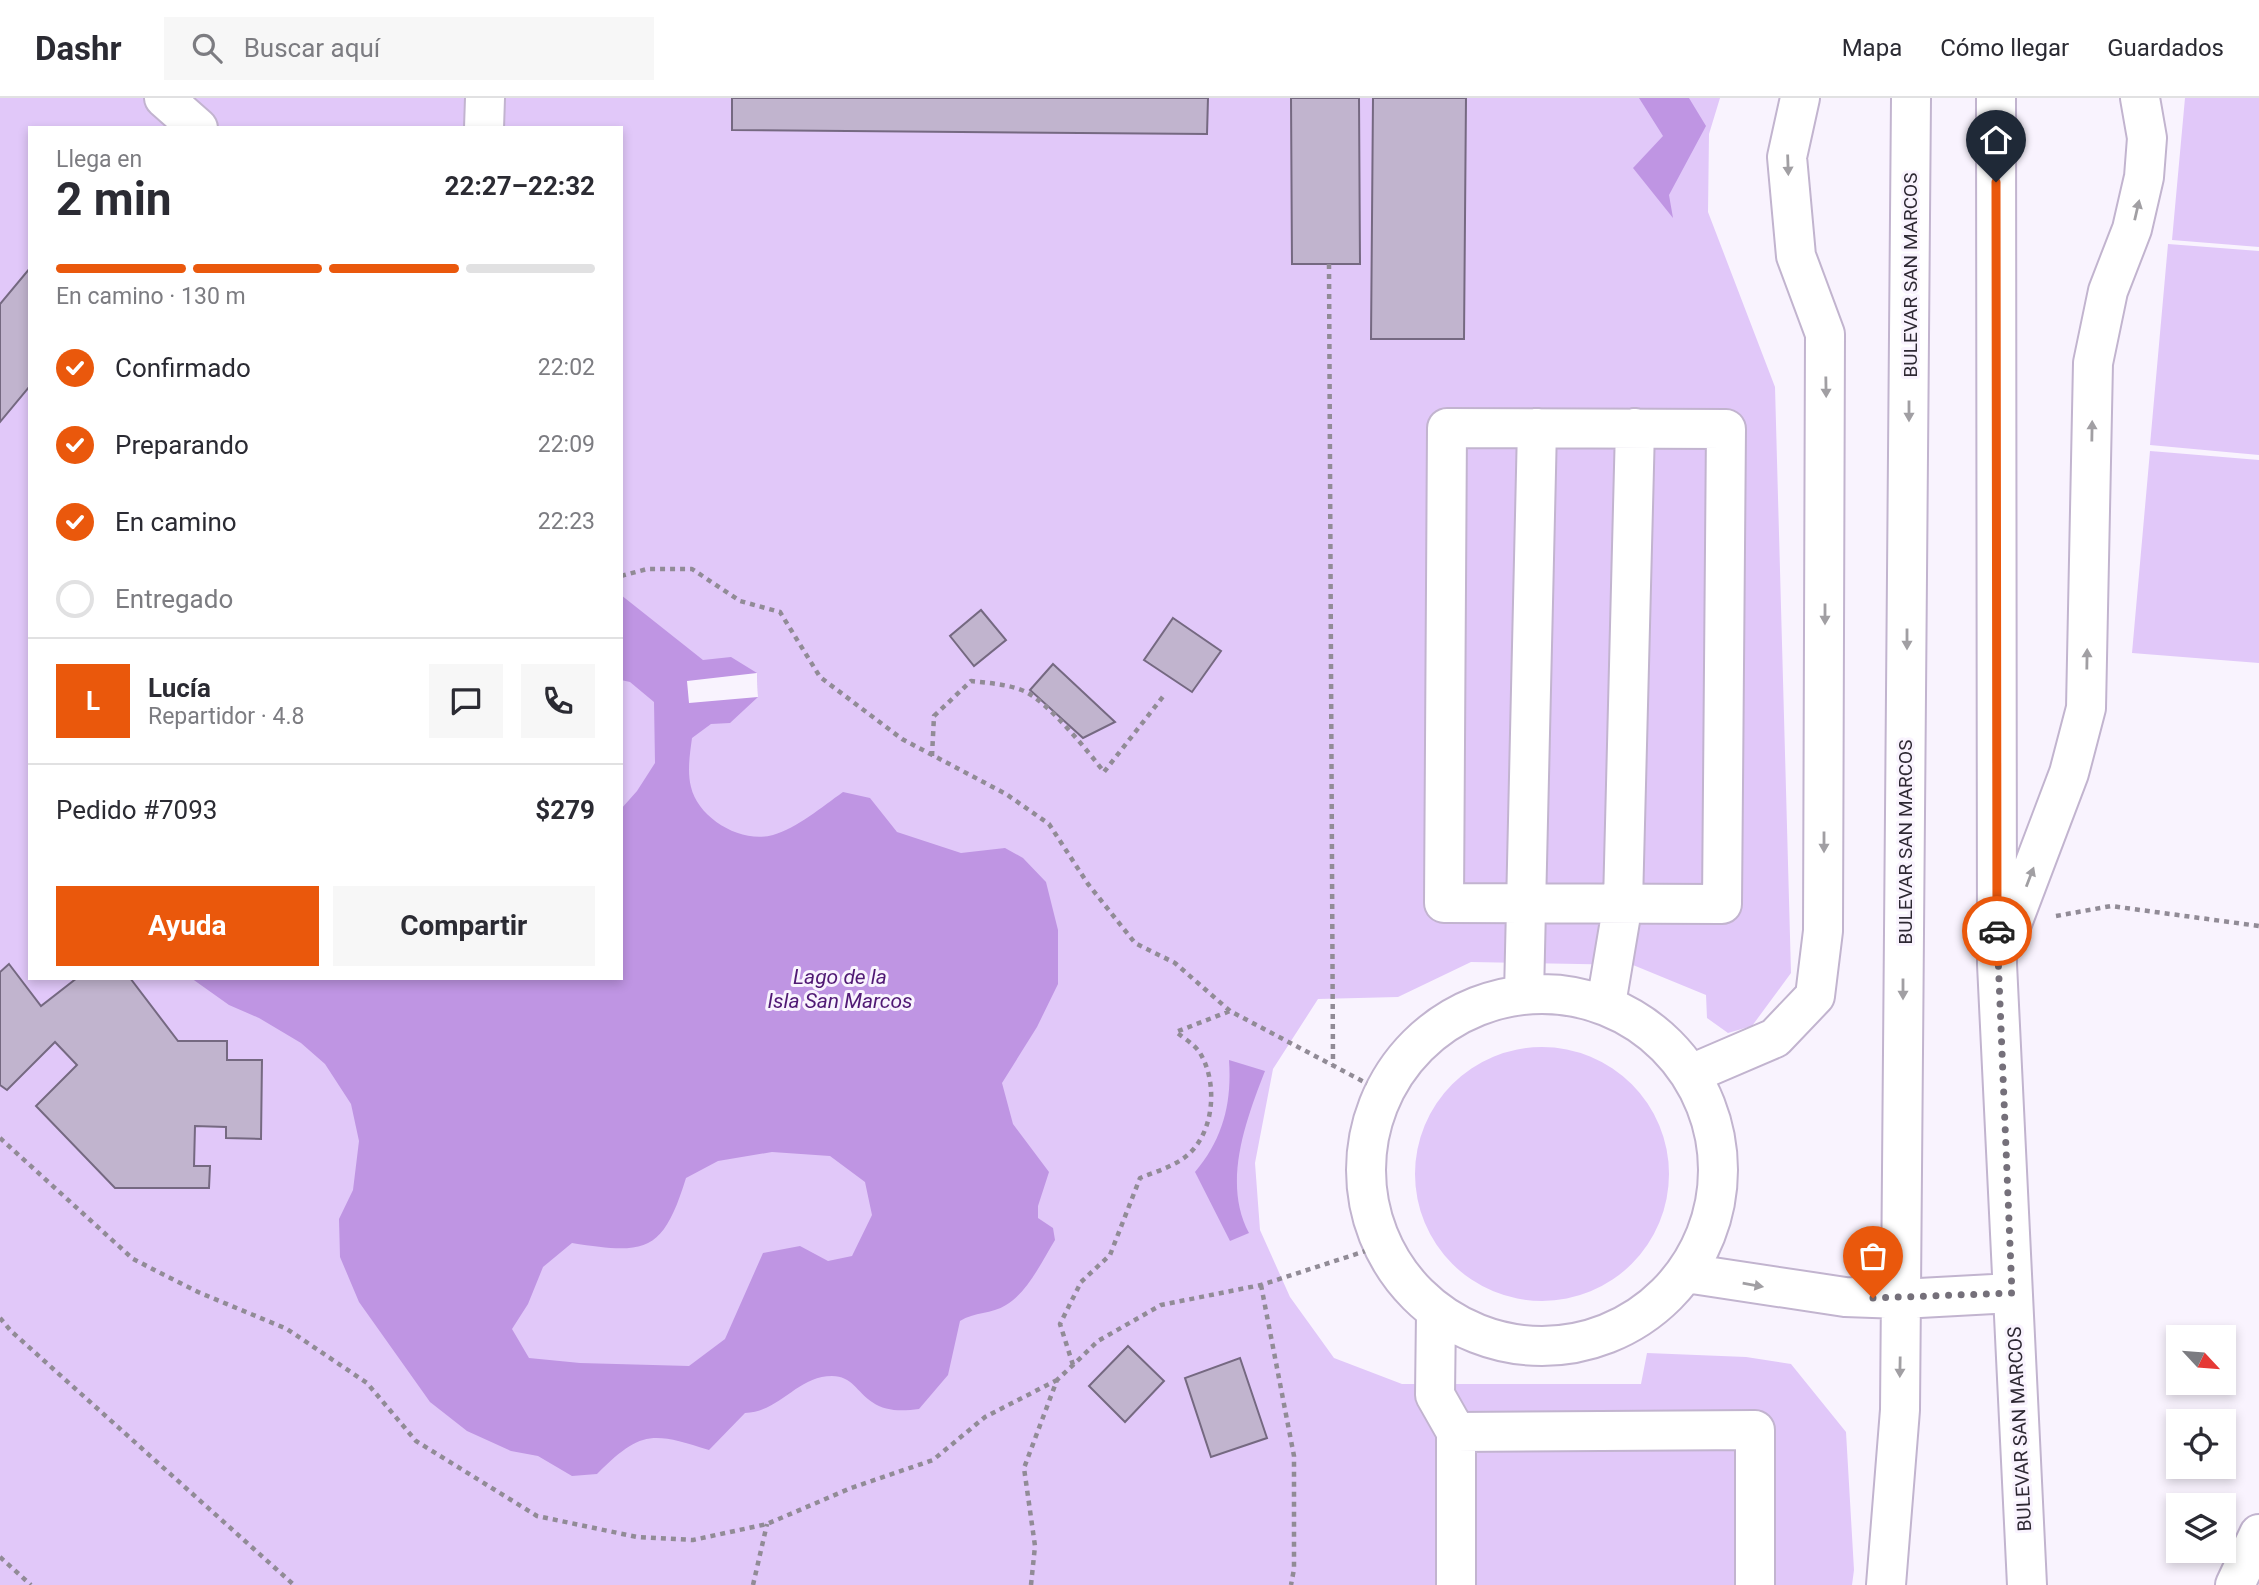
<!DOCTYPE html>
<html lang="es">
<meta charset="utf-8">
<style>
body{margin:0;font-family:Roboto,sans-serif;background:#f7f7f7;color:#2b2b33;height:100vh;display:flex;flex-direction:column;font-size:26px;white-space:nowrap}
*{box-sizing:border-box;margin:0}
p{font-size:23px;color:#7c7c81}
.icon{flex:none;width:38px;height:38px;fill:none;stroke:currentColor;stroke-width:2;stroke-linecap:round;stroke-linejoin:round}
.map{position:relative;flex:1;overflow:hidden}
.details{position:absolute;left:28px;top:28px;width:595px;height:854px;display:flex;flex-direction:column;background:#fff;border-radius:0px;box-shadow:0 4px 10px #0003}
.details>*{flex:none}
.needle{width:46px;rotate:116deg}
.buttons{position:absolute;left:2166px;top:1227px;display:grid;gap:14px}
.buttons a{display:grid;place-items:center;width:70px;height:70px;border-radius:0px;background:#fff;box-shadow:0 4px 10px #0003;font-size:35px}
.pin{position:absolute;display:grid;place-items:center;width:60px;height:60px;color:#fff;margin:-72px -30px;border-radius:50% 50% 50% 0;rotate:-45deg;box-shadow:0 0 7px #0007}
.pin .icon{rotate:45deg}
.courier{position:absolute;display:grid;place-items:center;width:70px;height:70px;margin:-35px;border:5px solid #ea580c;border-radius:50%;background:#fff;color:#222;box-shadow:0 2px 9px #0007}
.head em{font-style:normal;font-weight:700}
.head div{display:flex;flex-direction:column-reverse}
.head{display:flex;align-items:center;justify-content:space-between;height:119px;padding:0 28px}
h1{font-size:46px;font-weight:700;line-height:52px}
.bar{display:grid;grid-template-columns:repeat(4,1fr);gap:10px 7px;align-content:center;height:84px;padding:0 28px}
.bar i{height:9px;border-radius:5px;background:#e1e1e2}
.bar .current{background:#ea580c}
.bar p{grid-column:span 4}
.line{display:flex;align-items:center;gap:18px;padding:0 28px;border-top:2px solid #e1e1e2}
.line div{flex:1}
.round{display:grid;place-items:center;flex:none;width:74px;height:74px;border-radius:0px;background:#f7f7f7}
ol{padding:0 28px;list-style:none}
li{display:flex;align-items:center;gap:21px;height:77px}
li p{margin-inline-start:auto}
li .icon{padding:7px;border-radius:50%;background:#ea580c;color:#fff;stroke-width:4}
li:last-child{color:#7c7c81}
li i{width:38px;height:38px;border:4px solid #e1e1e2;border-radius:50%}
.action{display:flex;gap:14px;margin-top:auto;padding:14px 28px}
.action a{flex:1;height:80px;border-radius:0px;background:#ea580c;color:#fff;font-size:28px;font-weight:700;line-height:80px;text-align:center}
.action a+a{background:#f7f7f7;color:#2b2b33}
header{display:flex;align-items:center;gap:42px;box-sizing:border-box;height:98px;padding:0 35px;background:#fff;border-bottom:2px solid #e1e1e2}
header strong{font-size:33px}
nav{display:flex;gap:38px;margin-inline-start:auto;font-size:24px}
.search{width:490px;height:63px;background:#f7f7f7;display:flex;align-items:center;gap:18px;box-sizing:border-box;padding:0 24px;border-radius:0px;color:#7c7c81;font-size:26px}
.map>svg:first-child{display:block}
.green{fill:#e1c8f9;fill-rule:evenodd}
.water{fill:#bf95e3;fill-rule:evenodd}
.pier{fill:#f9f3fe}
.building{fill:#c1b4ce;stroke:#756981;stroke-width:2}
.lines{fill:none;stroke-linecap:round;stroke-linejoin:round}
.minor-casing{stroke:#c2b4cf;stroke-width:42}
.path{stroke:#918b96;stroke-width:4.5;stroke-dasharray:5 5;stroke-linecap:butt}
.minor{stroke:#fff;stroke-width:38}
.oneway{fill:#a19fa3}
.done{stroke:#75707a;stroke-width:7;stroke-dasharray:0 12.6}
.route{stroke:#ea580c;stroke-width:9}
.labels{text-anchor:middle;stroke-width:6;stroke-linejoin:round;paint-order:stroke}
.street-label{font-size:19px;fill:#2e2933;stroke:#f9f3fe}
.water-label{font-size:21px;font-style:italic;fill:#501974;stroke:#f9f3fe}
</style>
<header>
<strong>Dashr</strong>
<div class="search"><svg class="icon" aria-label="search" viewBox="0 0 24 24"><circle cx="10" cy="10" r="6"/><path d="M15 15l6 6"/></svg>Buscar aquí</div>
<nav><a>Mapa</a><a>Cómo llegar</a><a>Guardados</a></nav>
</header>
<div class="map">
<svg width="2259" height="1487" viewBox="0 0 2259 1487">
<rect width="100%" height="100%" fill="#f9f3fe"/>
<!-- green -->
<path class="green" d="M0,0H1720L1709,36L1708,114L1775,289L1791,875L1752,928L1728,935L1707,920L1706,897L1633,867L1471,864L1398,899L1318,901L1273,971L1255,1065L1260,1132L1290,1199L1334,1260L1402,1286H1641L1647,1255L1746,1259L1791,1266L1846,1334L1854,1472L1852,1487H0ZM30,30H621V880H30Z
M2185,0H2259V149L2172,142Z
M2168,146L2259,153V357L2150,347Z
M2150,353L2259,362V565L2132,555Z
M1415 1076a127 127 0 1 1 254 0a127 127 0 1 1-254 0Z"/>
<!-- water -->
<path class="water" d="M1639,0H1689L1706,28L1669,97L1673,120L1633,70L1663,38Z
M621,497L703,562L731,559L757,575L758,599L730,625L711,626L692,640C690,655 687,673 691,689C698,720 741,746 773,737C797,730 822,709 843,694L870,700L897,734L961,755L1005,750L1023,760L1046,784L1058,832V886L1037,929L1002,985L1013,1026L1049,1074L1038,1108V1120L1053,1130L1055,1142C1042,1163 1028,1194 1006,1207C992,1216 974,1214 960,1223L948,1277L919,1311C903,1313 886,1314 872,1304C857,1294 852,1278 832,1278C797,1278 780,1314 745,1315L709,1352C652,1334 641,1332 597,1376L572,1378L538,1358L511,1353L467,1333L430,1304L359,1204L340,1159L339,1121L353,1092L359,1043L351,1006L325,966L301,945L259,920L229,907L191,880H621V711L637,693L655,665L654,604L630,584L621,582ZM772,1054L830,1058L865,1084L872,1117L852,1158L828,1163L800,1148L763,1155L725,1241L689,1268L580,1265L529,1260L512,1231L528,1206L543,1169L572,1145C647,1157 663,1154 686,1080L718,1063Z
M1229,962L1265,973C1246,1022 1222,1085 1249,1135L1230,1143L1195,1074C1223,1041 1232,1005 1229,962Z"/>
<!-- pier -->
<path class="pier" d="M757,575L758,599L689,605L687,583Z"/>
<!-- building -->
<path class="building" d="M732,0H1208L1207,36L732,32Z
M1291,0H1359L1360,166H1292Z
M1373,0H1466L1464,241H1371Z
M30,170V288L0,324V206Z
M981,512L1006,542L974,568L950,538Z
M1173,520L1221,553L1192,594L1144,562Z
M1053,566L1115,624L1083,640L1030,592Z
M9,866L41,908L77,880H130L178,943H227V962H262L261,1041L226,1040V1029L195,1028L194,1068H210L209,1090H115L36,1008L77,967L55,944L7,992L0,987V874Z
M1128,1248L1164,1283L1125,1324L1089,1288Z
M1240,1260L1267,1340L1211,1359L1185,1280Z"/>
<g class="lines">
<defs>
<path id="minor" d="M164,0L198,30
M1996,0L1997,866L2027,1487
M484,30L485,0
M1447,330L1726,331L1722,806L1444,805Z
M2005,844L2069,675L2086,610L2093,265L2108,193L2132,131L2144,79L2147,40L2140,0
M1366 1072a176 176 0 1 1 352 0a176 176 0 1 1-352 0Z
M1524,897L1537,330
M1606,906L1623,805L1635,330
M1691,976L1775,940L1815,898L1823,833L1825,236L1796,158L1787,59L1800,0
M1686,1175L1845,1199L1901,1201L2012,1195
M1436,1215L1435,1297L1456,1334V1487
M1456,1334L1755,1332V1487
M1886,1487L1900,1312L1911,0
M2235,1487L2259,1436"/>
</defs>
<!-- minor casing -->
<use href="#minor" class="minor-casing"/>
<!-- path -->
<path class="path" d="M1329,166L1333,967
M621,478L647,471H692L740,503L780,514L820,579L902,641L1006,696L1049,726L1088,786L1135,845L1175,865L1230,913L1385,995
M932,658L934,618L971,583C989,585 1007,586 1024,593C1047,603 1088,653 1104,674L1165,596
M2056,818L2111,808L2259,828
M0,1040L133,1161L198,1194L287,1231L367,1285L416,1343L537,1418L637,1439L693,1442L767,1426L851,1390L933,1362L985,1319L1057,1282
M1261,1187L1294,1358V1471L1291,1487
M0,1220L11,1233L294,1487
M1073,1267L1060,1226L1081,1184L1110,1157L1140,1080C1160,1072 1183,1066 1196,1048C1215,1023 1216,981 1200,955C1195,947 1184,940 1176,934L1230,913
M0,1459L31,1487
M753,1487L767,1426
M1031,1487L1035,1448L1024,1370L1057,1282L1073,1267L1098,1243L1161,1207L1261,1187L1384,1147"/>
<!-- minor -->
<use href="#minor" class="minor"/>
</g>
<!-- one-way arrows -->
<defs><path id="oneway-solid" d="M-6-.8H1V-3.2L6.5 0L1 3.2V.8H-6Z" transform="scale(1.75)"/></defs>
<g class="oneway">
<use href="#oneway-solid" transform="translate(1788 67) rotate(88)"/>
<use href="#oneway-solid" transform="translate(2137 112) rotate(-77)"/>
<use href="#oneway-solid" transform="translate(1826 289) rotate(89)"/>
<use href="#oneway-solid" transform="translate(1909 313) rotate(90)"/>
<use href="#oneway-solid" transform="translate(2092 333) rotate(-89)"/>
<use href="#oneway-solid" transform="translate(1825 516) rotate(90)"/>
<use href="#oneway-solid" transform="translate(1907 541) rotate(90)"/>
<use href="#oneway-solid" transform="translate(2087 561) rotate(-89)"/>
<use href="#oneway-solid" transform="translate(1824 744) rotate(90)"/>
<use href="#oneway-solid" transform="translate(2030 779) rotate(-69)"/>
<use href="#oneway-solid" transform="translate(1903 891) rotate(90)"/>
<use href="#oneway-solid" transform="translate(1753 1187) rotate(10)"/>
<use href="#oneway-solid" transform="translate(1900 1269) rotate(91)"/>
</g>
<g class="lines">
<!-- done -->
<path class="done" d="M1873,1200L2012,1195L1997,833"/>
<!-- route -->
<path class="route" d="M1996,84L1997,833"/>
</g>
<g class="labels">
<!-- street labels -->
<g class="street-label">
<text transform="translate(1910 177) rotate(-90)" y="7">BULEVAR SAN MARCOS</text>
<text transform="translate(1905 744) rotate(-90)" y="7">BULEVAR SAN MARCOS</text>
<text transform="translate(2019 1331) rotate(-93)" y="7">BULEVAR SAN MARCOS</text>
</g>
<!-- water labels -->
<g class="water-label">
<text x="840" y="886">Lago de la<tspan x="840" dy="24">Isla San Marcos</tspan></text>
</g>
</g>
</svg>
<div class="buttons">
<a><svg class="needle" viewBox="-14 -14 28 28"><path d="M0-13l5 13h-10z" fill="#e53935"/><path d="M0 13l5-13h-10z" fill="#7c7c81"/></svg></a>
<a><svg class="icon" aria-label="locate" viewBox="0 0 24 24"><circle cx="12" cy="12" r="6"/><path d="M12 2v4M12 18v4M2 12h4M18 12h4"/></svg></a>
<a><svg class="icon" aria-label="layers" viewBox="0 0 24 24"><path d="M12 4l9 5-9 5-9-5zM3 14l9 5 9-5"/></svg></a>
</div>
<div class="pin" style="left:1873px;top:1200px;background:#ea580c"><svg class="icon" aria-label="bag" viewBox="0 0 24 24"><path d="M5 8h14l-1 12H6zM9 8a3 3 0 0 1 6 0"/></svg></div>
<div class="pin" style="left:1996px;top:84px;background:#1f2937"><svg class="icon" aria-label="home" viewBox="0 0 24 24"><path d="M3 11l9-7 9 7M6 9v11h12V9"/></svg></div>
<div class="courier" style="left:1997px;top:833px"><svg class="icon" aria-label="car" viewBox="0 0 24 24"><path d="M5 17H2v-5l4-1 3-4h7l3 4 3 1v5h-3M9 17h6M6 11h13"/><circle cx="7" cy="17" r="2"/><circle cx="17" cy="17" r="2"/></svg></div>
<section class="details">
<div class="head"><div><h1>2 min</h1><p>Llega en</p></div><em>22:27–22:32</em></div>
<div class="bar"><i class="current"></i><i class="current"></i><i class="current"></i><i></i><p>En camino · 130 m</p></div>
<ol>
<li><svg class="icon" aria-label="check" viewBox="0 0 24 24"><path d="M5 12l5 5 9-10"/></svg>Confirmado<p>22:02</p></li>
<li><svg class="icon" aria-label="check" viewBox="0 0 24 24"><path d="M5 12l5 5 9-10"/></svg>Preparando<p>22:09</p></li>
<li><svg class="icon" aria-label="check" viewBox="0 0 24 24"><path d="M5 12l5 5 9-10"/></svg>En camino<p>22:23</p></li>
<li><i></i>Entregado</li>
</ol>
<div class="line" style="height:126px"><b class="round" style="background:#ea580c;color:#fff">L</b><div><b>Lucía</b><p>Repartidor · 4.8</p></div><a class="round"><svg class="icon" aria-label="chat" viewBox="0 0 24 24"><path d="M4 5h16v11H9l-5 4z"/></svg></a><a class="round"><svg class="icon" aria-label="phone" viewBox="0 0 24 24"><path d="M5 4h4l2 5-3 2q2 4 5 5l2-3 5 2v4C11 20 4 13 5 4z"/></svg></a></div>
<div class="line" style="height:91px"><div>Pedido #7093</div><b>$279</b></div>
<div class="action"><a>Ayuda</a><a>Compartir</a></div>
</section>
</div>
